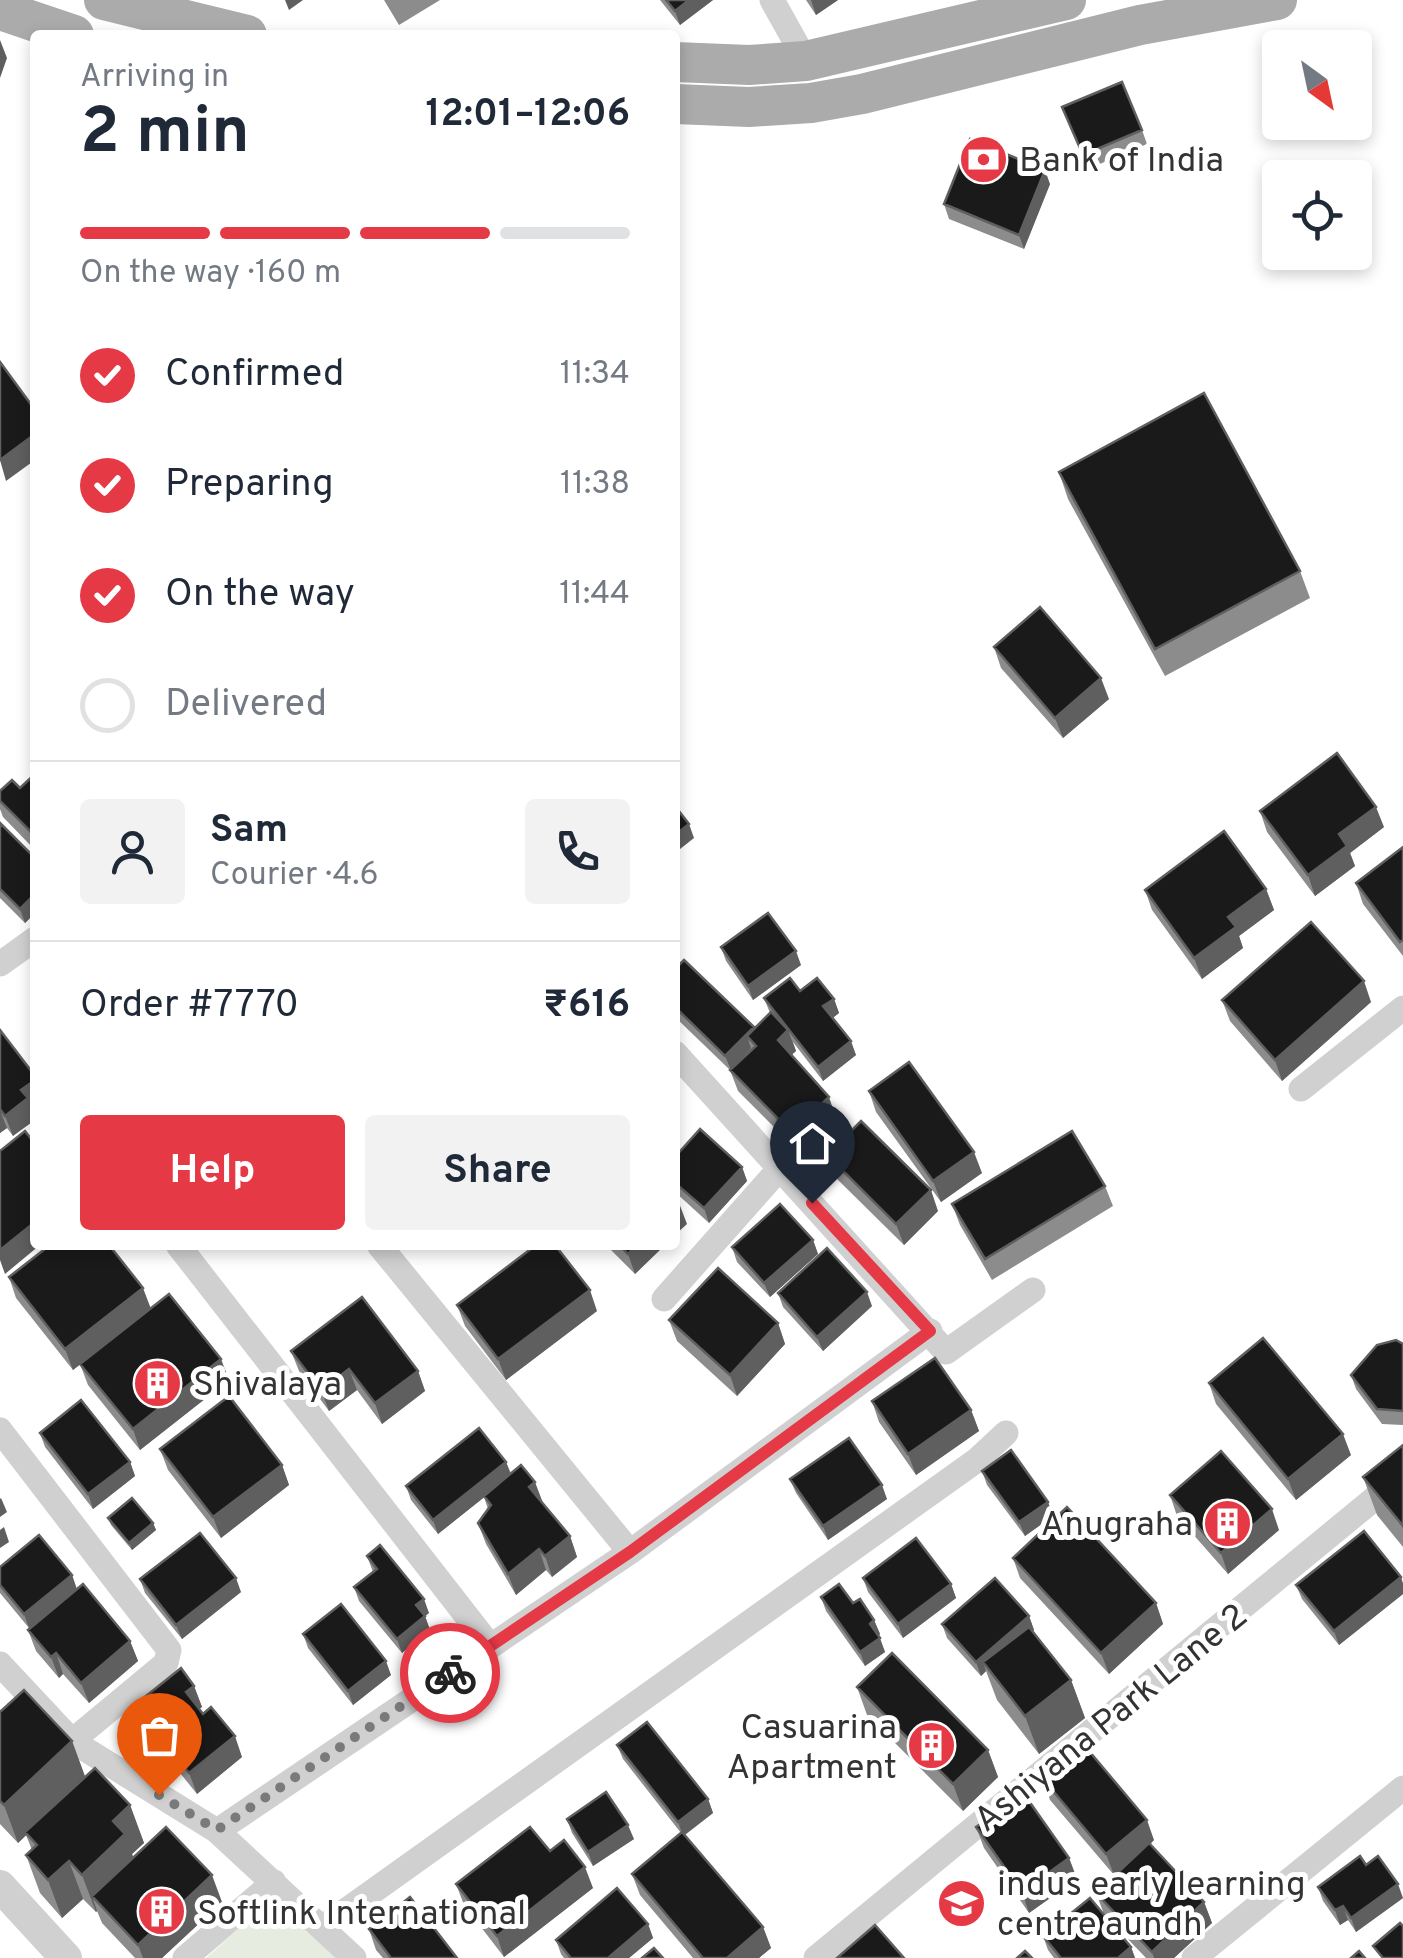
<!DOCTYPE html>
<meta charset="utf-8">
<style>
body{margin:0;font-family:Overpass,sans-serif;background:#f2f2f3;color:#1f2937;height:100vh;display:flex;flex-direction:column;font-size:38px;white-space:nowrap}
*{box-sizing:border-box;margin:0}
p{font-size:32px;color:#747a83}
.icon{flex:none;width:55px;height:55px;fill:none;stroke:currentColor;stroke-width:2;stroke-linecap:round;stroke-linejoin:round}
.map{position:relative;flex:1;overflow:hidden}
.details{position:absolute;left:30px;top:30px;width:650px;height:1220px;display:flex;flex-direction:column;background:#fff;border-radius:10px;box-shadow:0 5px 15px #0003}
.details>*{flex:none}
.needle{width:65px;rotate:147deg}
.buttons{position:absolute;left:1262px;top:30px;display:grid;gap:20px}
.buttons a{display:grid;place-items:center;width:110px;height:110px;border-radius:10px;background:#fff;box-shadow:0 5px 15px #0003;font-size:50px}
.pin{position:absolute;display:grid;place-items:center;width:85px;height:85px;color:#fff;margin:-102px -42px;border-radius:50% 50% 50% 0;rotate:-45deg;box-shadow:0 0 10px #0007}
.pin .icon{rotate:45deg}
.courier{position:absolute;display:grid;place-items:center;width:100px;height:100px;margin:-50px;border:8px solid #e63946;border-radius:50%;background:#fff;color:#222;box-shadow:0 2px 12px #0007}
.summary em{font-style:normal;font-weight:700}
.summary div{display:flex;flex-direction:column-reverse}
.summary{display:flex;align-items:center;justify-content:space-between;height:170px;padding:0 50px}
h1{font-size:65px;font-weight:700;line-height:75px}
.bar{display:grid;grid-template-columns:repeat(4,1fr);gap:15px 10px;align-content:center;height:120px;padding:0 50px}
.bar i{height:12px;border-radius:8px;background:#e0e1e3}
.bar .on{background:#e63946}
.bar p{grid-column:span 4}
.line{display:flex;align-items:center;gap:25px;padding:0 50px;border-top:2px solid #e0e1e3}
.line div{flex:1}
.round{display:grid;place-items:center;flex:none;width:105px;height:105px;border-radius:10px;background:#f2f2f3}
ol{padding:0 50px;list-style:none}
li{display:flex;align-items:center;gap:30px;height:110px}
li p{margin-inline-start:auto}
li .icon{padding:10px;border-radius:50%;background:#e63946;color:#fff;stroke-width:4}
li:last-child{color:#747a83}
li i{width:55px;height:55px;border:5px solid #e0e1e3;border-radius:50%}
.button{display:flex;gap:20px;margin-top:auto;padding:20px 50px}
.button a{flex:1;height:115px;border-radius:10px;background:#e63946;color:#fff;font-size:40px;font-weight:700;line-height:115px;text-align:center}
.button a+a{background:#f2f2f3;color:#1f2937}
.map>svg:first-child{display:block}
.green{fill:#e6ecdf}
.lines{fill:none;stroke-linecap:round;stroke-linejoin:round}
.minor{stroke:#d0d0d0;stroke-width:25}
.tertiary{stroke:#d0d0d0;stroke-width:32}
.primary{stroke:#ababab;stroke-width:40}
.wall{fill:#8c8c8c}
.shaded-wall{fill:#5f5f5f}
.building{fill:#1a1a1a;stroke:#5f5f5f;stroke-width:2.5}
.done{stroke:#7a7a7a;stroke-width:10;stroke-dasharray:0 18}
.route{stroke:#e63946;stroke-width:12}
.labels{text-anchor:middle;stroke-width:10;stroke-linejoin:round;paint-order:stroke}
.poi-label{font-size:35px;fill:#333;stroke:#fff;text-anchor:start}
.street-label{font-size:35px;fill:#333;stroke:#fff}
</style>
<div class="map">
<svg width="1403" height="1958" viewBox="0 0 1403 1958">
<rect width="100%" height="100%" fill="#fff"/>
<!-- green -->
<path class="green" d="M274,1897L336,1958H206Z"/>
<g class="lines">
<!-- minor -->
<path class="minor" d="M772,0L806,61
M0,964L35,939
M675,1053L946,1352L1033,1290
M1301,1089L1403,1008
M178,1245L490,1646
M379,1245L630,1552
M664,1299L780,1168
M0,1430L169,1650L166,1663L72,1741
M0,1664L72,1741L217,1831L354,1958
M217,1831L630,1552L930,1331
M323,1927L977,1460L1006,1433
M185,1958L274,1882
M816,1958L1403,1475
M1194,1958L1403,1788"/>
<!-- tertiary -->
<path class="tertiary" d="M0,1886L66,1958"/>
<!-- primary -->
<path class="primary" d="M104,0L247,35
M0,10L74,35
M675,62L749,65L806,61L1066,0
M675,104L749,107L811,103L862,94L1140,25L1277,0"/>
</g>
<!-- wall -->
<path class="wall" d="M384,0H440L399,25Z
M660,0H713L680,25Z
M806,0H838L816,15Z
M1062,107L1142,130L1147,144L1088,169Z
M1050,184L1024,249L949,219L944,204Z
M1059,472L1300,571L1310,598L1165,676L1068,499Z
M994,647L1109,699L1063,738L1001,668Z
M35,774V850L3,817L0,809V791L20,788Z
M1260,811L1384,827L1350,853L1355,866L1315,896L1267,832Z
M0,823L35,858V913L25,923L0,898Z
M1403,847V956L1363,904L1356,883Z
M1266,889L1274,910L1239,936L1243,948L1202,979L1152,910L1145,890Z
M721,947L801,965L753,1000L726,961Z
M675,969L754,1029L770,1013L764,998L800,991L834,999L839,1013L832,1018L856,1055L823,1081L793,1042L796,1051L791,1055L836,1118L799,1152L738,1091L730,1070L675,1017Z
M1222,1000L1371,1002L1282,1081L1230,1021Z
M0,1030L35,1076V1106L13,1136L7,1128L0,1133Z
M869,1091L982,1173L941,1202L876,1112Z
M827,1155L938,1211L904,1245L834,1176Z
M675,1157L742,1167L747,1181L709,1223L675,1192Z
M1105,1186L1113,1206L992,1280L960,1225L952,1204Z
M813,1240L818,1254L770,1297L737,1262L732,1247Z
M606,1245H665L635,1274Z
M9,1277L151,1308L229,1380L140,1450L88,1385L80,1364L121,1332L73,1370L16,1298Z
M778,1293L872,1306L823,1351L783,1307Z
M457,1305L597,1311L506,1380L465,1326Z
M669,1320L778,1323L785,1344L737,1396L677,1341Z
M1403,1344V1425L1382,1424L1356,1389L1351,1375Z
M291,1351L418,1371L425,1391L382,1424L357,1390L329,1411L299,1371Z
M1209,1383L1351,1455L1296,1500L1216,1404Z
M872,1401L971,1410L979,1431L916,1475L879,1422Z
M40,1433L130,1462L135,1476L93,1509L45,1447Z
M1403,1445V1547L1377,1515L1363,1477Z
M160,1449L282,1465L289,1485L221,1538L168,1470Z
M506,1462L511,1473L543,1503L570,1536L577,1557L552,1577L546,1570L516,1595L486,1544L478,1523L488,1509L484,1497L438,1534L411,1500L406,1486Z
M982,1471L1048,1502L1053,1516L1025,1536L987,1485Z
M790,1479L887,1499L828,1540L796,1493Z
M1170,1495L1279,1530L1228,1574L1177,1516Z
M108,1518L153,1523L156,1530L132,1550L111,1525Z
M367,1556L429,1613L425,1616L430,1630L402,1653L359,1601L354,1587L373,1572Z
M1013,1558L1156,1603L1163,1624L1109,1674L1020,1578Z
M0,1567L72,1575L77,1589L130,1641L138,1661L89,1703L63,1674L59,1678L36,1651L28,1630L68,1597L29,1628L0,1593Z
M1401,1577L1403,1584V1594L1339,1645L1302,1599L1296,1585Z
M863,1578L951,1584L956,1598L903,1638L868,1592Z
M140,1579L241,1592L182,1639L145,1593Z
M821,1597L853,1603L874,1620L880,1634L878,1636L885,1652L865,1666L826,1611Z
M1029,1616L1034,1630L1033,1631L1071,1680L1085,1718L1039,1754L997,1700L986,1671L981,1676L947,1638L942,1624Z
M303,1634L391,1675L353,1705L308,1648Z
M194,1686L202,1707L199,1709L242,1757L197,1794L142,1726L135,1705Z
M857,1687L988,1750L998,1777L963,1811L867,1715Z
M0,1712L72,1741L85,1777L130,1805L144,1843L132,1854L133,1857L222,1902L162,1958H135L102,1923L97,1911L96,1912L83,1899L62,1918L40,1893L26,1855L32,1850L26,1835L18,1843L0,1824Z
M617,1745L708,1799L713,1813L685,1835L763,1927L771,1948L759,1958H693L640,1895L632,1874L681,1833L623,1759Z
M1043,1779L1154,1840L1150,1845L1204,1902L1212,1923L1174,1958H1146L1104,1914L1096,1893L1128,1863L1114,1875L1050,1800Z
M567,1819L634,1839L593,1866L572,1833Z
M976,1827L1069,1858L1077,1879L1029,1913L984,1848Z
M550,1851L593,1888L504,1957L464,1905L456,1884Z
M1366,1865L1403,1898L1356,1932L1348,1920L1340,1925L1323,1901L1318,1887Z
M648,1924L653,1938L629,1958H564L561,1954L556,1940Z
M369,1929L457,1958H383L376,1950Z
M1043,1936L1131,1947L1135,1958H1054L1048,1950Z"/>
<!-- shaded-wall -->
<path class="shaded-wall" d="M285,0H303L289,10Z
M689,0H713L680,25L675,11Z
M811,0H838L816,15Z
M0,40L7,58L0,78Z
M1045,170L1050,184L1024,249L1019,235Z
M35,434V460L6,481L0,460Z
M1101,678L1109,699L1063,738L1055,718Z
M1376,807L1384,827L1350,853L1355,866L1315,896L1308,875L1339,834Z
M689,824L694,838L675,853V835Z
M1266,889L1274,910L1239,936L1243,948L1202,979L1194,958L1228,917Z
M35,894V913L25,923L20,909Z
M796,951L801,965L753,1000L748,986Z
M1364,981L1371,1002L1282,1081L1275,1060Z
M834,999L839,1013L829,1021L823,1006Z
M754,1027L759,1041L747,1036L751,1048L731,1070L725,1056Z
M788,1030L796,1051L785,1061L778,1040Z
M851,1041L856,1055L823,1081L818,1067Z
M35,1080V1106L32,1108L35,1120L13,1136L5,1116L21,1090Z
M829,1097L836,1118L799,1152L791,1132Z
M0,1110L7,1128L0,1133Z
M974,1152L982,1173L941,1202L933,1181Z
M742,1167L747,1181L709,1223L704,1208Z
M931,1190L938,1211L904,1245L896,1224Z
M679,1203L687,1224L675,1235V1207Z
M35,1222V1245H40L5,1274L0,1260V1250Z
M813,1240L818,1254L770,1297L764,1283Z
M636,1245H665L635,1274L628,1254Z
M143,1288L151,1309L73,1370L65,1349Z
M590,1290L597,1311L506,1380L498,1359Z
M867,1292L872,1306L823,1351L817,1337Z
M778,1323L785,1344L737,1396L730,1375Z
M221,1359L229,1380L140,1450L133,1429Z
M349,1369L357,1390L329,1411L321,1390Z
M418,1371L425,1391L382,1424L375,1403Z
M971,1410L979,1431L916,1475L908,1454Z
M1343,1434L1351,1455L1296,1500L1288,1479Z
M130,1462L135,1476L93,1509L88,1494Z
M506,1462L511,1476L438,1534L433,1520Z
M282,1465L289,1485L221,1538L213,1517Z
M535,1482L543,1503L529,1487Z
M882,1485L887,1499L828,1540L823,1526Z
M1,1498L7,1512L0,1517V1499Z
M1048,1502L1053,1516L1025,1536L1019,1522Z
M1272,1509L1279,1530L1228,1574L1221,1553Z
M153,1523L156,1530L132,1550L129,1543Z
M4,1527L9,1542L0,1548V1530Z
M570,1536L577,1557L552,1577L545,1556Z
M539,1549L546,1570L516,1595L508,1574Z
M72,1575L77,1590L29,1628L24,1614Z
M1401,1577L1403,1584V1594L1339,1645L1334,1631Z
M236,1578L241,1592L182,1639L176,1625Z
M951,1584L956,1598L903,1638L898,1624Z
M424,1599L429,1613L425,1616L430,1630L402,1653L397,1639L416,1605Z
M1156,1603L1163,1624L1109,1674L1101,1653Z
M1029,1616L1034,1630L989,1669L983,1662L986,1671L981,1676L976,1662Z
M874,1620L880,1634L875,1638L870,1624Z
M880,1638L885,1652L865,1666L860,1652Z
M130,1641L138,1661L89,1703L81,1683Z
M56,1653L63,1674L59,1678L51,1657Z
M386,1661L391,1675L353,1705L348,1691Z
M1071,1680L1085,1718L1039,1754L1025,1716Z
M194,1686L202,1707L193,1713L186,1692Z
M235,1736L242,1757L197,1794L189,1773Z
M72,1741L86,1779L18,1843L4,1805Z
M988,1750L998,1777L963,1811L953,1784Z
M708,1799L713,1813L683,1836L678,1822Z
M130,1805L144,1843L132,1854L139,1872L92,1896L97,1911L96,1912L82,1875L113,1821Z
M1147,1820L1154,1840L1114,1875L1106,1854Z
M628,1825L634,1839L593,1866L588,1852Z
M1069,1858L1077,1879L1029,1913L1022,1892Z
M69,1861L83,1899L62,1918L48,1880Z
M585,1867L593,1888L504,1957L497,1936Z
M212,1875L222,1902L162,1958H143L138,1945Z
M1398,1884L1403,1898L1356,1932L1351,1918Z
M1204,1902L1212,1923L1174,1958H1154L1152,1952Z
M1343,1906L1348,1920L1340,1925L1335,1910Z
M648,1924L653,1938L629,1958H608Z
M763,1927L771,1948L759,1958H727Z
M1131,1947L1135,1958H1118Z"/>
<!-- building -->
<path class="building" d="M666,0H689L675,11Z
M1122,82L1142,130L1083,155L1062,107Z
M970,139L1045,170L1019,235L944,204Z
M0,362L35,410V434L0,460Z
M1204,393L1300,571L1155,649L1059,472Z
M1040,607L1101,678L1055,718L994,647Z
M1337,753L1376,807L1339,834L1347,846L1308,875L1260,811Z
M35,774V836L0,801V791L12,780L20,788Z
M675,806L689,824L675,835Z
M0,823L35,858V894L20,909L0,889Z
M1224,831L1266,889L1228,917L1236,927L1194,958L1145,890Z
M1403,847V940L1400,942L1356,883Z
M768,913L796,951L748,986L721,947Z
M1311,922L1364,981L1275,1060L1222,1000Z
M684,960L754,1027L725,1056L675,1007V969Z
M790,978L800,991L817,978L834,999L823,1006L851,1041L818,1067L764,998Z
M771,1012L788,1030L778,1040L829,1097L791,1132L730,1070L756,1046L747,1036Z
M0,1030L35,1076V1080L21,1090L28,1098L5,1116L0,1109Z
M909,1062L974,1152L933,1181L869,1091Z
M861,1121L931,1190L896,1224L827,1155Z
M700,1129L742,1167L704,1208L675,1183V1157Z
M25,1131L35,1144V1222L0,1250V1151Z
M1072,1131L1105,1186L985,1259L952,1204Z
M780,1204L813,1240L764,1283L732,1247Z
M50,1245H109L143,1288L65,1349L9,1277Z
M536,1245H555L590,1290L498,1359L457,1305Z
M619,1245H636L628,1254Z
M827,1248L867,1292L817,1337L778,1293Z
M718,1268L778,1323L730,1375L669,1320Z
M169,1294L221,1359L133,1429L80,1364Z
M362,1297L418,1371L375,1403L349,1369L321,1390L291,1351Z
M1263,1338L1343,1434L1288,1479L1209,1383Z
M1396,1340L1403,1344V1411L1377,1409L1351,1375L1377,1345Z
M935,1358L971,1410L908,1454L872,1401Z
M229,1396L282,1465L213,1517L160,1449Z
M81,1400L130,1462L88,1494L40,1433Z
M479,1428L506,1462L433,1520L406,1486Z
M849,1438L882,1485L823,1526L790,1479Z
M1403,1445V1526L1363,1477Z
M1011,1450L1048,1502L1019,1522L982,1471Z
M1221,1451L1272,1509L1221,1553L1170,1495Z
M521,1465L535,1482L529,1487L570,1536L545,1556L539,1549L508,1574L478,1523L491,1505L484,1496Z
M132,1498L153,1523L129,1543L108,1518Z
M1067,1507L1156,1603L1101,1653L1013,1558Z
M1364,1531L1401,1577L1334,1631L1296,1585Z
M200,1533L236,1578L176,1625L140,1579Z
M39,1535L72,1575L24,1614L0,1585V1567Z
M916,1538L951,1584L898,1624L863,1578Z
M380,1545L424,1599L416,1605L425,1616L397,1639L354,1587L377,1569L367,1556Z
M995,1578L1029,1616L976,1662L942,1624Z
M83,1584L130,1641L81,1683L56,1653L51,1657L28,1630Z
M839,1584L853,1603L860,1599L874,1620L870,1624L880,1638L860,1652L821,1597Z
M341,1604L386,1661L348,1691L303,1634Z
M1029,1627L1071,1680L1025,1716L983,1662Z
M892,1653L988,1750L953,1784L857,1687Z
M181,1668L194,1686L186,1692L203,1714L211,1707L235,1736L189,1773L135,1705Z
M24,1690L72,1741L4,1805L0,1801V1712Z
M647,1722L708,1799L678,1822L617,1745Z
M1084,1745L1147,1820L1106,1854L1043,1779Z
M95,1768L130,1805L113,1821L125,1834L82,1875L69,1861L48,1880L26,1855L37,1845L25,1832Z
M606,1792L628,1825L588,1852L567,1819Z
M1024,1794L1069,1858L1022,1892L976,1827Z
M166,1827L212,1875L138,1945L92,1896Z
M530,1827L550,1851L564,1840L585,1867L497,1936L456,1884Z
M682,1832L763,1927L727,1958H703L632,1874Z
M1149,1843L1204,1902L1152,1952L1096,1893Z
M1360,1856L1366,1865L1378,1856L1398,1884L1351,1918L1343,1906L1335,1910L1318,1887Z
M617,1888L648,1924L608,1958H571L556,1940Z
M410,1897L457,1958H391L369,1929Z
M1090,1898L1131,1947L1118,1958H1061L1043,1936Z
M1400,1923L1403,1926V1958H1383L1373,1946Z
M875,1925L904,1958H837Z
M654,1948L663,1958H642Z
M1025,1951L1032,1958H1017Z
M1359,1951L1365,1958H1351Z"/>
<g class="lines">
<!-- done -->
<path class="done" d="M159,1795L217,1830L450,1673"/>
<!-- route -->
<path class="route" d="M450,1673L630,1552L930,1331L812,1203"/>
</g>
<!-- icons -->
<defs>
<symbol id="bank-disc" viewBox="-11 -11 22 22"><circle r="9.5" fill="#e63946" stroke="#fff"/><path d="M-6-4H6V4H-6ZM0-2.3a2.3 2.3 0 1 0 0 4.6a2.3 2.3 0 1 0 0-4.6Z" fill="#fff"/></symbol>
<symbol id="building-disc" viewBox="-11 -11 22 22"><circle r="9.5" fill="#e63946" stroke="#fff"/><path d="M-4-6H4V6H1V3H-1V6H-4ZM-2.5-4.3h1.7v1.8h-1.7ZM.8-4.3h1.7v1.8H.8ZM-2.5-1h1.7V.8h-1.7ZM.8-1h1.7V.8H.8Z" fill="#fff"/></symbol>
<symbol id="school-disc" viewBox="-11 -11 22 22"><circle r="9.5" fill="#e63946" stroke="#fff"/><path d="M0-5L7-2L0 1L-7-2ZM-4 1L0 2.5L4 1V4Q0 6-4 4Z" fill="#fff"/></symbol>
</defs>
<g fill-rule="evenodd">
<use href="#bank-disc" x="956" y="132" width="55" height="55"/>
<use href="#building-disc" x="130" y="1356" width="55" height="55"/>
<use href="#building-disc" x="1200" y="1496" width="55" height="55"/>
<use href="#building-disc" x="904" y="1718" width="55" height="55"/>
<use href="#school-disc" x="934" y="1876" width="55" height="55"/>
<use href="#building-disc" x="134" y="1884" width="55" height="55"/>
</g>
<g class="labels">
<!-- poi labels -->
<g class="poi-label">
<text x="1019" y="171">Bank of India</text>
<text x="193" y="1395">Shivalaya</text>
<text x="1193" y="1535" text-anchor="end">Anugraha</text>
<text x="897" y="1738" text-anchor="end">Casuarina<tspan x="897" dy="40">Apartment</tspan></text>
<text x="997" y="1895">indus early learning<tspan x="997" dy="40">centre aundh</tspan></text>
<text x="197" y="1924">Softlink International</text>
</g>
<!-- street labels -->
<g class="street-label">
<text transform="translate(1110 1717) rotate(-39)" y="12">Ashiyana Park Lane 2</text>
</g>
</g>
</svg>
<div class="buttons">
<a><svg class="needle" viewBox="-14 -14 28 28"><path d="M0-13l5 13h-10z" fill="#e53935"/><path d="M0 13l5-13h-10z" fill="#747a83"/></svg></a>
<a><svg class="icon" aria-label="locate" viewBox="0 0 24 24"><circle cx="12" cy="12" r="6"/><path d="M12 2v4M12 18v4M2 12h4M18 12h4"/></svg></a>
</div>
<div class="pin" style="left:159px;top:1795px;background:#ea580c"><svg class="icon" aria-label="bag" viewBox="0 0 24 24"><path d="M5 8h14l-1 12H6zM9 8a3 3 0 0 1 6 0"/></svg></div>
<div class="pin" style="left:812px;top:1203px;background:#1f2937"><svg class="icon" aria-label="home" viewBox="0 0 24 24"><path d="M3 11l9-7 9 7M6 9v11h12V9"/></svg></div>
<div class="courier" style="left:450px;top:1673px"><svg class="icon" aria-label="bike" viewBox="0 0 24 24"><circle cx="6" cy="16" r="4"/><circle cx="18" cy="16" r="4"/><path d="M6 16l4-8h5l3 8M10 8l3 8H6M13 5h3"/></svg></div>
<section class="details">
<div class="summary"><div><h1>2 min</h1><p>Arriving in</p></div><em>12:01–12:06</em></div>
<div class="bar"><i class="on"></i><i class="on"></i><i class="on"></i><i></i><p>On the way · 160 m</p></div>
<ol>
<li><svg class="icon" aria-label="check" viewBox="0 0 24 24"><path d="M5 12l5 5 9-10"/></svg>Confirmed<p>11:34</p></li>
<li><svg class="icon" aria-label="check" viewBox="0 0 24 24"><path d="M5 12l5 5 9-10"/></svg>Preparing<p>11:38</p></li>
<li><svg class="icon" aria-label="check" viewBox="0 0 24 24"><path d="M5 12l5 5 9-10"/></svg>On the way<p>11:44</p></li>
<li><i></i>Delivered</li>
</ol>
<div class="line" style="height:180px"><a class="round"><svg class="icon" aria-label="person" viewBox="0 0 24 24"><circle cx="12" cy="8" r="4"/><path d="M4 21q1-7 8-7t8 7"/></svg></a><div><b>Sam</b><p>Courier · 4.6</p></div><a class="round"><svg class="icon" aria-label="phone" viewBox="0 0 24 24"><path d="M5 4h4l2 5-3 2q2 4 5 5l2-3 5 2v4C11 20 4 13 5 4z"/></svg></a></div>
<div class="line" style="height:130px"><div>Order #7770</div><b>₹616</b></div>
<div class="button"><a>Help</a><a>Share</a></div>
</section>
</div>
